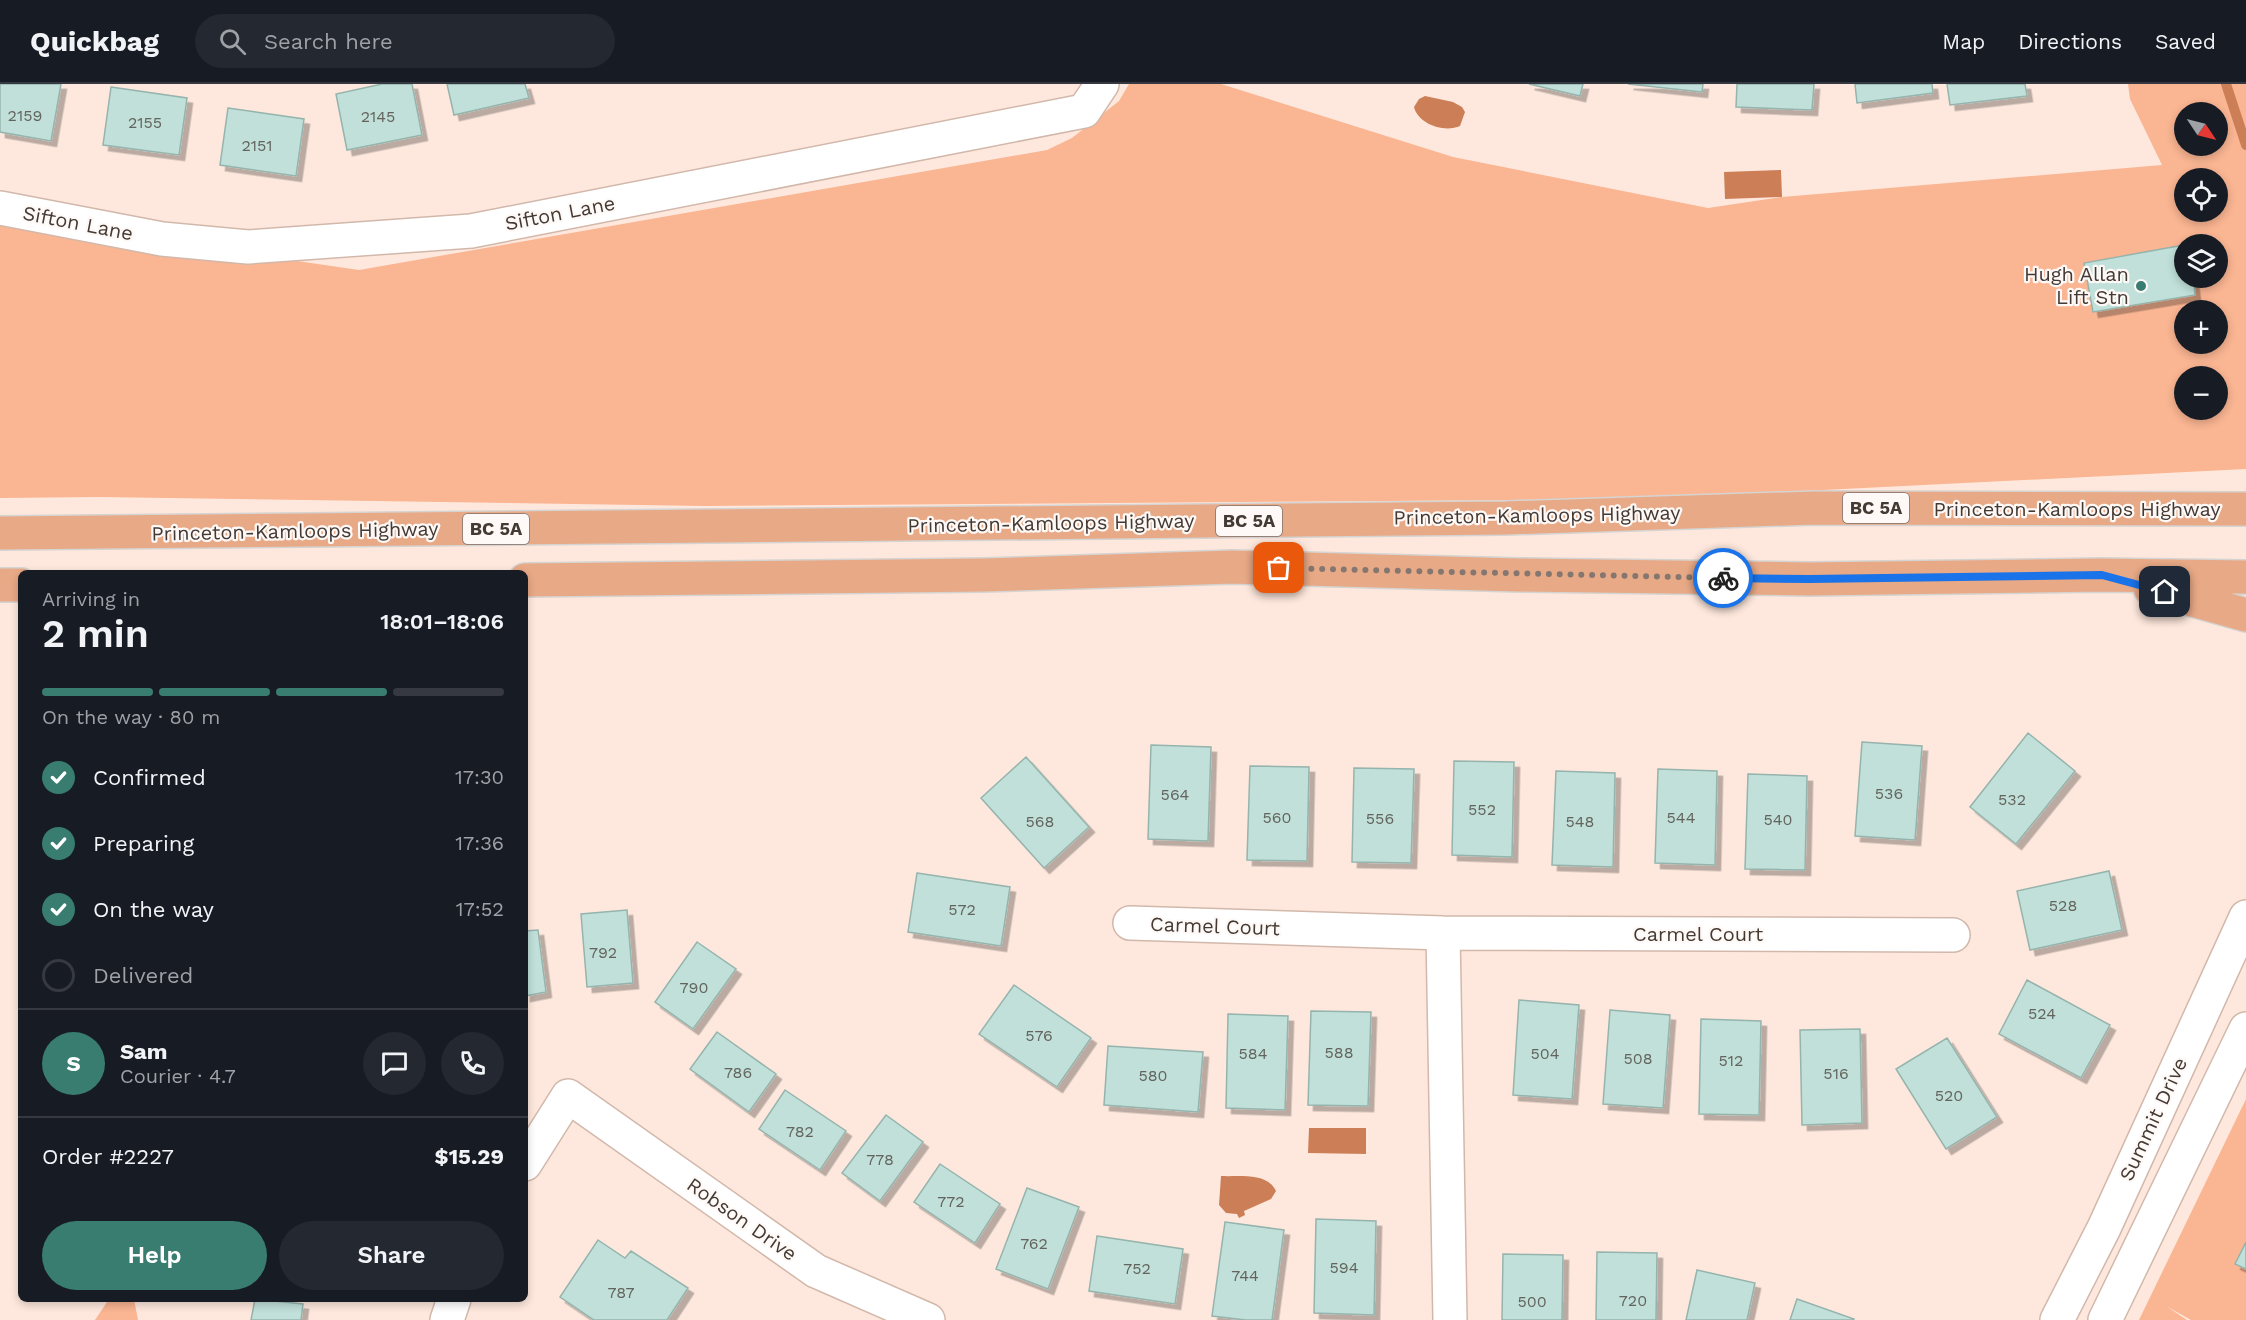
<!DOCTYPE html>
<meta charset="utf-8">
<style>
body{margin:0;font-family:"Work Sans",sans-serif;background:#242831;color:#f1f3f6;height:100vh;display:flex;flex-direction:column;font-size:22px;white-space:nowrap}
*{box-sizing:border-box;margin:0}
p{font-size:20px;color:#9ea1a6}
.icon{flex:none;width:33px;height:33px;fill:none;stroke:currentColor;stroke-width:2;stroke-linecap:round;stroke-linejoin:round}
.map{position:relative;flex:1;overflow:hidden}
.side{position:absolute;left:18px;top:486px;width:510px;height:732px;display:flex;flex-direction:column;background:#171b24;border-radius:9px;box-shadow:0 3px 9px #0003}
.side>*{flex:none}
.needle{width:39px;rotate:125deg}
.fabs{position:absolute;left:2174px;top:18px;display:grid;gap:12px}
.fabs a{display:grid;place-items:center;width:54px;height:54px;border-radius:50%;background:#171b24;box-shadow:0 3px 9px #0003;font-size:30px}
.pin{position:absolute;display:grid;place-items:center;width:51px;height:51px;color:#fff;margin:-26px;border-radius:12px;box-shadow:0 3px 9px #0006}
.courier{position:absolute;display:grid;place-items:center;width:60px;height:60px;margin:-30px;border:4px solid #1a73e8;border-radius:50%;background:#fff;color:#222;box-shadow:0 2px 8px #0007}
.summary em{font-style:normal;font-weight:600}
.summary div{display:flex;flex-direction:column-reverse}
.summary{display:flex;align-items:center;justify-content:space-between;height:102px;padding:0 24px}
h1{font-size:39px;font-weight:600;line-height:45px}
.bar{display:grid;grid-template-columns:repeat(4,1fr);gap:9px 6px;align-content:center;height:72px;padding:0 24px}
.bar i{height:8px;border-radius:4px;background:#363941}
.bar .on{background:#397d71}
.bar p{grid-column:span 4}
.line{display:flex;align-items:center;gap:15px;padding:0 24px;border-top:2px solid #363941}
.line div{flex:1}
.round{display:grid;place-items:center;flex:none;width:63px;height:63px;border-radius:32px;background:#242831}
ol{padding:0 24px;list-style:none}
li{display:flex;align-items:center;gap:18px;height:66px}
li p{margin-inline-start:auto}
li .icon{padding:6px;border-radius:50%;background:#397d71;color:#fff;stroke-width:4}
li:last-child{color:#9ea1a6}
li i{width:33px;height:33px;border:3px solid #363941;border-radius:50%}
.action{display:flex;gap:12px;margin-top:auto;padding:12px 24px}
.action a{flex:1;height:69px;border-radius:36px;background:#397d71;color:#fff;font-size:24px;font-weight:600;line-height:69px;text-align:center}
.action a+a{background:#242831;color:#f1f3f6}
header{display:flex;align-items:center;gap:36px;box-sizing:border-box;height:84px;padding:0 30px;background:#171b24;border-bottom:2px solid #363941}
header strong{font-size:28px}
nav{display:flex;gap:33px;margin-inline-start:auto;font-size:21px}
.search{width:420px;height:54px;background:#242831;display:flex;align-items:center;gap:15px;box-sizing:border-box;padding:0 21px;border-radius:33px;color:#9ea1a6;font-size:22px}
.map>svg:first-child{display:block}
.green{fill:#fab592;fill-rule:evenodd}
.water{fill:#cc7f57}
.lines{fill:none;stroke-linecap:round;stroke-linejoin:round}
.stream{stroke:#cc7f57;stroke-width:10}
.building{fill:#c0e0d9;stroke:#95b4ad;stroke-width:1.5;filter:url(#shadow)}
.street-casing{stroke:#d2b8ab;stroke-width:36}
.secondary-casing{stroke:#d2b8ab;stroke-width:36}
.primary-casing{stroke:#d6d4d2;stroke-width:36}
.street{stroke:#fff;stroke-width:33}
.secondary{stroke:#fff;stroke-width:33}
.primary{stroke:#e8a986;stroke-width:33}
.done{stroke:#85776f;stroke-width:6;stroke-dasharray:0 10.8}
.route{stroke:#1a73e8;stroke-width:8}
.poi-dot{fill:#397d71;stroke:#fef9f6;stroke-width:2}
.labels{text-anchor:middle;stroke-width:4.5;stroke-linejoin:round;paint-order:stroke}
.number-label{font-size:16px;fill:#63645d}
.shield{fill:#fef9f6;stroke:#7c736e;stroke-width:1.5}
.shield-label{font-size:18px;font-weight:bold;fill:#443a34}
.street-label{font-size:20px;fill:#443a34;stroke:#fef9f6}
.poi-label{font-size:20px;fill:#443a34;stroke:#fef9f6;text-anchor:end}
</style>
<header>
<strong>Quickbag</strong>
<div class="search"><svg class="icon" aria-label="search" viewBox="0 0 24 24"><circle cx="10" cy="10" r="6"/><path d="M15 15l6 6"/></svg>Search here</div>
<nav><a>Map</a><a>Directions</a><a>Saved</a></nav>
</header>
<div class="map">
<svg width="2246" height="1236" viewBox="0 0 2246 1236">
<defs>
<filter id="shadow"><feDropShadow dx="5.5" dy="5.5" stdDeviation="0" flood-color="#0004"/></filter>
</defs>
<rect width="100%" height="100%" fill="#fee8dd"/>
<!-- green -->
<path class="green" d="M1129,0H1221L1453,73L1708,124L1782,113L2162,81L2130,15L2128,0H2246V385L1645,415L705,422L99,413L0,414V134L359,186L1047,66L1072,54L1119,17ZM2184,28H2217V62H2184ZM2184,94H2217V128H2184ZM2184,160H2217V194H2184ZM2184,226H2217V260H2184ZM2184,292H2217V326H2184Z
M2246,1015V1158L2235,1179L2246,1185V1236H2191L2166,1222L2187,1236H2139Z
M109,1215H134L138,1236H95Z"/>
<!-- water -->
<path class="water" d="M1425,12L1453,18L1462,23L1465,28L1460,42C1444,49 1418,40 1414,23L1419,15Z
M1781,86L1782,113L1725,115L1724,88Z
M1309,1044H1366V1070L1308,1069Z
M1221,1092C1239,1093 1267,1088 1276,1107L1271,1115L1244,1127L1245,1131L1239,1134L1237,1130L1226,1129L1219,1121Z"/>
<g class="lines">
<!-- stream -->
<path class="stream" d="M2226,0L2246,61"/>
</g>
<!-- building -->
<path class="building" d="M0,0H61L51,57L0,48Z
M382,0H412L422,51L347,66L336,10Z
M447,0H525L529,14L454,31Z
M1529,0H1583L1580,12Z
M1628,0H1703L1702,8Z
M1737,0H1814L1812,26L1736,23Z
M1855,0H1932L1933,9L1857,19Z
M1947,0H2025L2027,12L1950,21Z
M111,3L187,14L179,71L103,61Z
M228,24L304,35L296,92L220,81Z
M2184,161V194H2193L2195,211L2093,228L2084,179Z
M2028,649L2075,687L2016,760L1970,723Z
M1862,658L1922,662L1915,756L1855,752Z
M1151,661L1211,663L1208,757L1148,755Z
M1026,673L1089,743L1044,784L981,714Z
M1454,677L1514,678L1512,773L1452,771Z
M1250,682L1309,683L1307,777L1247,776Z
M1354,684L1414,685L1411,779L1352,778Z
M1658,685L1717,687L1715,781L1655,779Z
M1556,687L1615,689L1613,783L1552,781Z
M1748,690L1807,692L1805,786L1745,785Z
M2109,787L2122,846L2030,866L2017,807Z
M917,789L1010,803L1001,862L908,848Z
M627,826L633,899L587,903L581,830Z
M538,846L546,908L525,912V847Z
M697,858L736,885L693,945L655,918Z
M2027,896L2110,941L2081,994L1999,950Z
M1014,901L1091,954L1057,1003L979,950Z
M1519,916L1579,921L1572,1015L1513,1011Z
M1610,926L1670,931L1663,1024L1603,1020Z
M1311,927L1371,928L1368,1022L1308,1021Z
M1228,930L1288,932L1285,1026L1226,1024Z
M1701,935L1761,937L1759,1031L1699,1030Z
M1860,945L1862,1039L1802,1041L1800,946Z
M717,948L776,990L749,1028L690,985Z
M1947,954L1997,1033L1946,1065L1896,985Z
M1108,962L1203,968L1198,1028L1104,1021Z
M785,1006L846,1047L820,1086L759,1045Z
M886,1031L923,1058L880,1117L842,1089Z
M940,1080L1000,1120L975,1159L914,1118Z
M1027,1104L1079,1123L1048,1205L996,1185Z
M1316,1135L1376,1137L1374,1231L1314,1229Z
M1225,1138L1284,1146L1272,1236H1246L1212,1232Z
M1097,1152L1183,1165L1175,1220L1089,1207Z
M598,1156L625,1174L631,1167L688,1204L667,1236H594L560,1213Z
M2246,1158V1185L2235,1180Z
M1597,1168L1657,1169L1656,1236H1596Z
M1503,1170L1563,1171L1562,1236H1502Z
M1697,1186L1755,1199L1747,1236H1686Z
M255,1215L303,1220L301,1236H251Z
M1797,1215L1854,1235L1853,1236H1790Z"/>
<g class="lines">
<defs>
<path id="street" d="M0,124L162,155L248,163L471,147L1084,27L1102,0
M1130,839L1443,849L1953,851
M1443,849L1450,1236
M525,1080L568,1012L816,1187L928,1236
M447,1236L454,1215"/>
<path id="secondary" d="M2057,1236L2104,1144L2246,833
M2105,1236L2246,945"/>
<path id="primary" d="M0,449L1506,434L1814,424L2246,425
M525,496L984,491L1232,483L1518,491L1809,495L2101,491L2246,493
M0,501H21
M2150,504L2246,531"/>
</defs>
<!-- street casing -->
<use href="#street" class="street-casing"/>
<!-- secondary casing -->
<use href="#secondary" class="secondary-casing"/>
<!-- primary casing -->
<use href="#primary" class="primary-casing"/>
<!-- street -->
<use href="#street" class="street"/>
<!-- secondary -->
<use href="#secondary" class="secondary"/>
<!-- primary -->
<use href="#primary" class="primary"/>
</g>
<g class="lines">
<!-- done -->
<path class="done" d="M1279,484L1723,494"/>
<!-- route -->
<path class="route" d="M1723,494L1809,495L2102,491L2165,508"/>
</g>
<!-- markers -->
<circle class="poi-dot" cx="2141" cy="202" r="6"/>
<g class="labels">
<!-- number labels -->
<g class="number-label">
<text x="25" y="37">2159</text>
<text x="378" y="38">2145</text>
<text x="145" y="44">2155</text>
<text x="257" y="67">2151</text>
<text x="1889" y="715">536</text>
<text x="1175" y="716">564</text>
<text x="2012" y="721">532</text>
<text x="1482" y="731">552</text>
<text x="1277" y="739">560</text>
<text x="1681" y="739">544</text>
<text x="1380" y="740">556</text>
<text x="1778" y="741">540</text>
<text x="1040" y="743">568</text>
<text x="1580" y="743">548</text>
<text x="2063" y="827">528</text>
<text x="962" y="831">572</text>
<text x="603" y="874">792</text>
<text x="694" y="909">790</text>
<text x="2042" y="935">524</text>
<text x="1039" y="957">576</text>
<text x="1339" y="974">588</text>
<text x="1253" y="975">584</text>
<text x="1545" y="975">504</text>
<text x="1638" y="980">508</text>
<text x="1731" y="982">512</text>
<text x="738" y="994">786</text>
<text x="1836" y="995">516</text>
<text x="1153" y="997">580</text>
<text x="1949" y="1017">520</text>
<text x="800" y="1053">782</text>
<text x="880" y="1081">778</text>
<text x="951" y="1123">772</text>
<text x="1034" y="1165">762</text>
<text x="1344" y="1189">594</text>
<text x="1137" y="1190">752</text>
<text x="1245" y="1197">744</text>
<text x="621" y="1214">787</text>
<text x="1633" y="1222">720</text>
<text x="1532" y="1223">500</text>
</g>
<!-- shield labels -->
<g class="shield">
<rect x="1843" y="409" width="66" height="30" rx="4.5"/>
<rect x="1216" y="422" width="66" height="30" rx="4.5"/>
<rect x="463" y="430" width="66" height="30" rx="4.5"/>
</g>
<g class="shield-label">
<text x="1876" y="430">BC 5A</text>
<text x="1249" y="443">BC 5A</text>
<text x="496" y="451">BC 5A</text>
</g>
<!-- street labels -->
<g class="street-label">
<text transform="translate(560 129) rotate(-11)" y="7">Sifton Lane</text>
<text transform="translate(78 139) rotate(11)" y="7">Sifton Lane</text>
<text x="2077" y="432">Princeton-Kamloops Highway</text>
<text transform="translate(1537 431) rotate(-1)" y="7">Princeton-Kamloops Highway</text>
<text transform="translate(1051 439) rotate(-1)" y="7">Princeton-Kamloops Highway</text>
<text transform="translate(295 447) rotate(-1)" y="7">Princeton-Kamloops Highway</text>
<text transform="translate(1215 842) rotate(2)" y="7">Carmel Court</text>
<text x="1698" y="857">Carmel Court</text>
<text transform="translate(2153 1035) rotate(-65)" y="7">Summit Drive</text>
<text transform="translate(742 1135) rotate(35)" y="7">Robson Drive</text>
</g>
<!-- poi labels -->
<g class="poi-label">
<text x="2129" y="197">Hugh Allan<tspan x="2129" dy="23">Lift Stn</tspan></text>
</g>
</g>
</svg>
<div class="fabs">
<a><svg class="needle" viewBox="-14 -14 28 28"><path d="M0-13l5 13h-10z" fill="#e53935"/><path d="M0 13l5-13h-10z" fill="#9ea1a6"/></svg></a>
<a><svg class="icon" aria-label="locate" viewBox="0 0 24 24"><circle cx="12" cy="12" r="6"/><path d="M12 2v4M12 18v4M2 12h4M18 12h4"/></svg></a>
<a><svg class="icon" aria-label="layers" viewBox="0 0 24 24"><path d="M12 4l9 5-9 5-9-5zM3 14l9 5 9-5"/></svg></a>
<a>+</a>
<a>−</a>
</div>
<div class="pin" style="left:1279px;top:484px;background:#ea580c"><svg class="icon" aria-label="bag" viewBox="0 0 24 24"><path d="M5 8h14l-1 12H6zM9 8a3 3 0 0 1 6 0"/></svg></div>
<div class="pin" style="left:2165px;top:508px;background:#1f2937"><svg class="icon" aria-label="home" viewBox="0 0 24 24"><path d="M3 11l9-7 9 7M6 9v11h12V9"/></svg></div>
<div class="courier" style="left:1723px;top:494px"><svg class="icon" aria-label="bike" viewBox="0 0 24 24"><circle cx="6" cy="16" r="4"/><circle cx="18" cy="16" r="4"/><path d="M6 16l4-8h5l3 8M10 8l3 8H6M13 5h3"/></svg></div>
<section class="side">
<div class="summary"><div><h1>2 min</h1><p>Arriving in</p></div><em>18:01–18:06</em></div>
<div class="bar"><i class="on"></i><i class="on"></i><i class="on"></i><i></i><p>On the way · 80 m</p></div>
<ol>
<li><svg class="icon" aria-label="check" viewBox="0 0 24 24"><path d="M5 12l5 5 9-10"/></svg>Confirmed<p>17:30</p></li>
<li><svg class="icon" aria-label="check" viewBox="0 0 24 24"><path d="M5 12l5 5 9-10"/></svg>Preparing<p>17:36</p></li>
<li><svg class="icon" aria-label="check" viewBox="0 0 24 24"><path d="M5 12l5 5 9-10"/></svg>On the way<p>17:52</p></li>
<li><i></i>Delivered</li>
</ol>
<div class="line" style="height:108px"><b class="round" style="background:#397d71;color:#fff">S</b><div><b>Sam</b><p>Courier · 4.7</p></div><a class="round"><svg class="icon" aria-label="chat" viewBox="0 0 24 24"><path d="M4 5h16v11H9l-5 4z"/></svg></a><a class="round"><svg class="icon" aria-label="phone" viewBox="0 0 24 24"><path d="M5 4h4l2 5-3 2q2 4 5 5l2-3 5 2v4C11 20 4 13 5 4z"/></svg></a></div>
<div class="line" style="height:78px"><div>Order #2227</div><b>$15.29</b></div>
<div class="action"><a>Help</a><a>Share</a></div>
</section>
</div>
